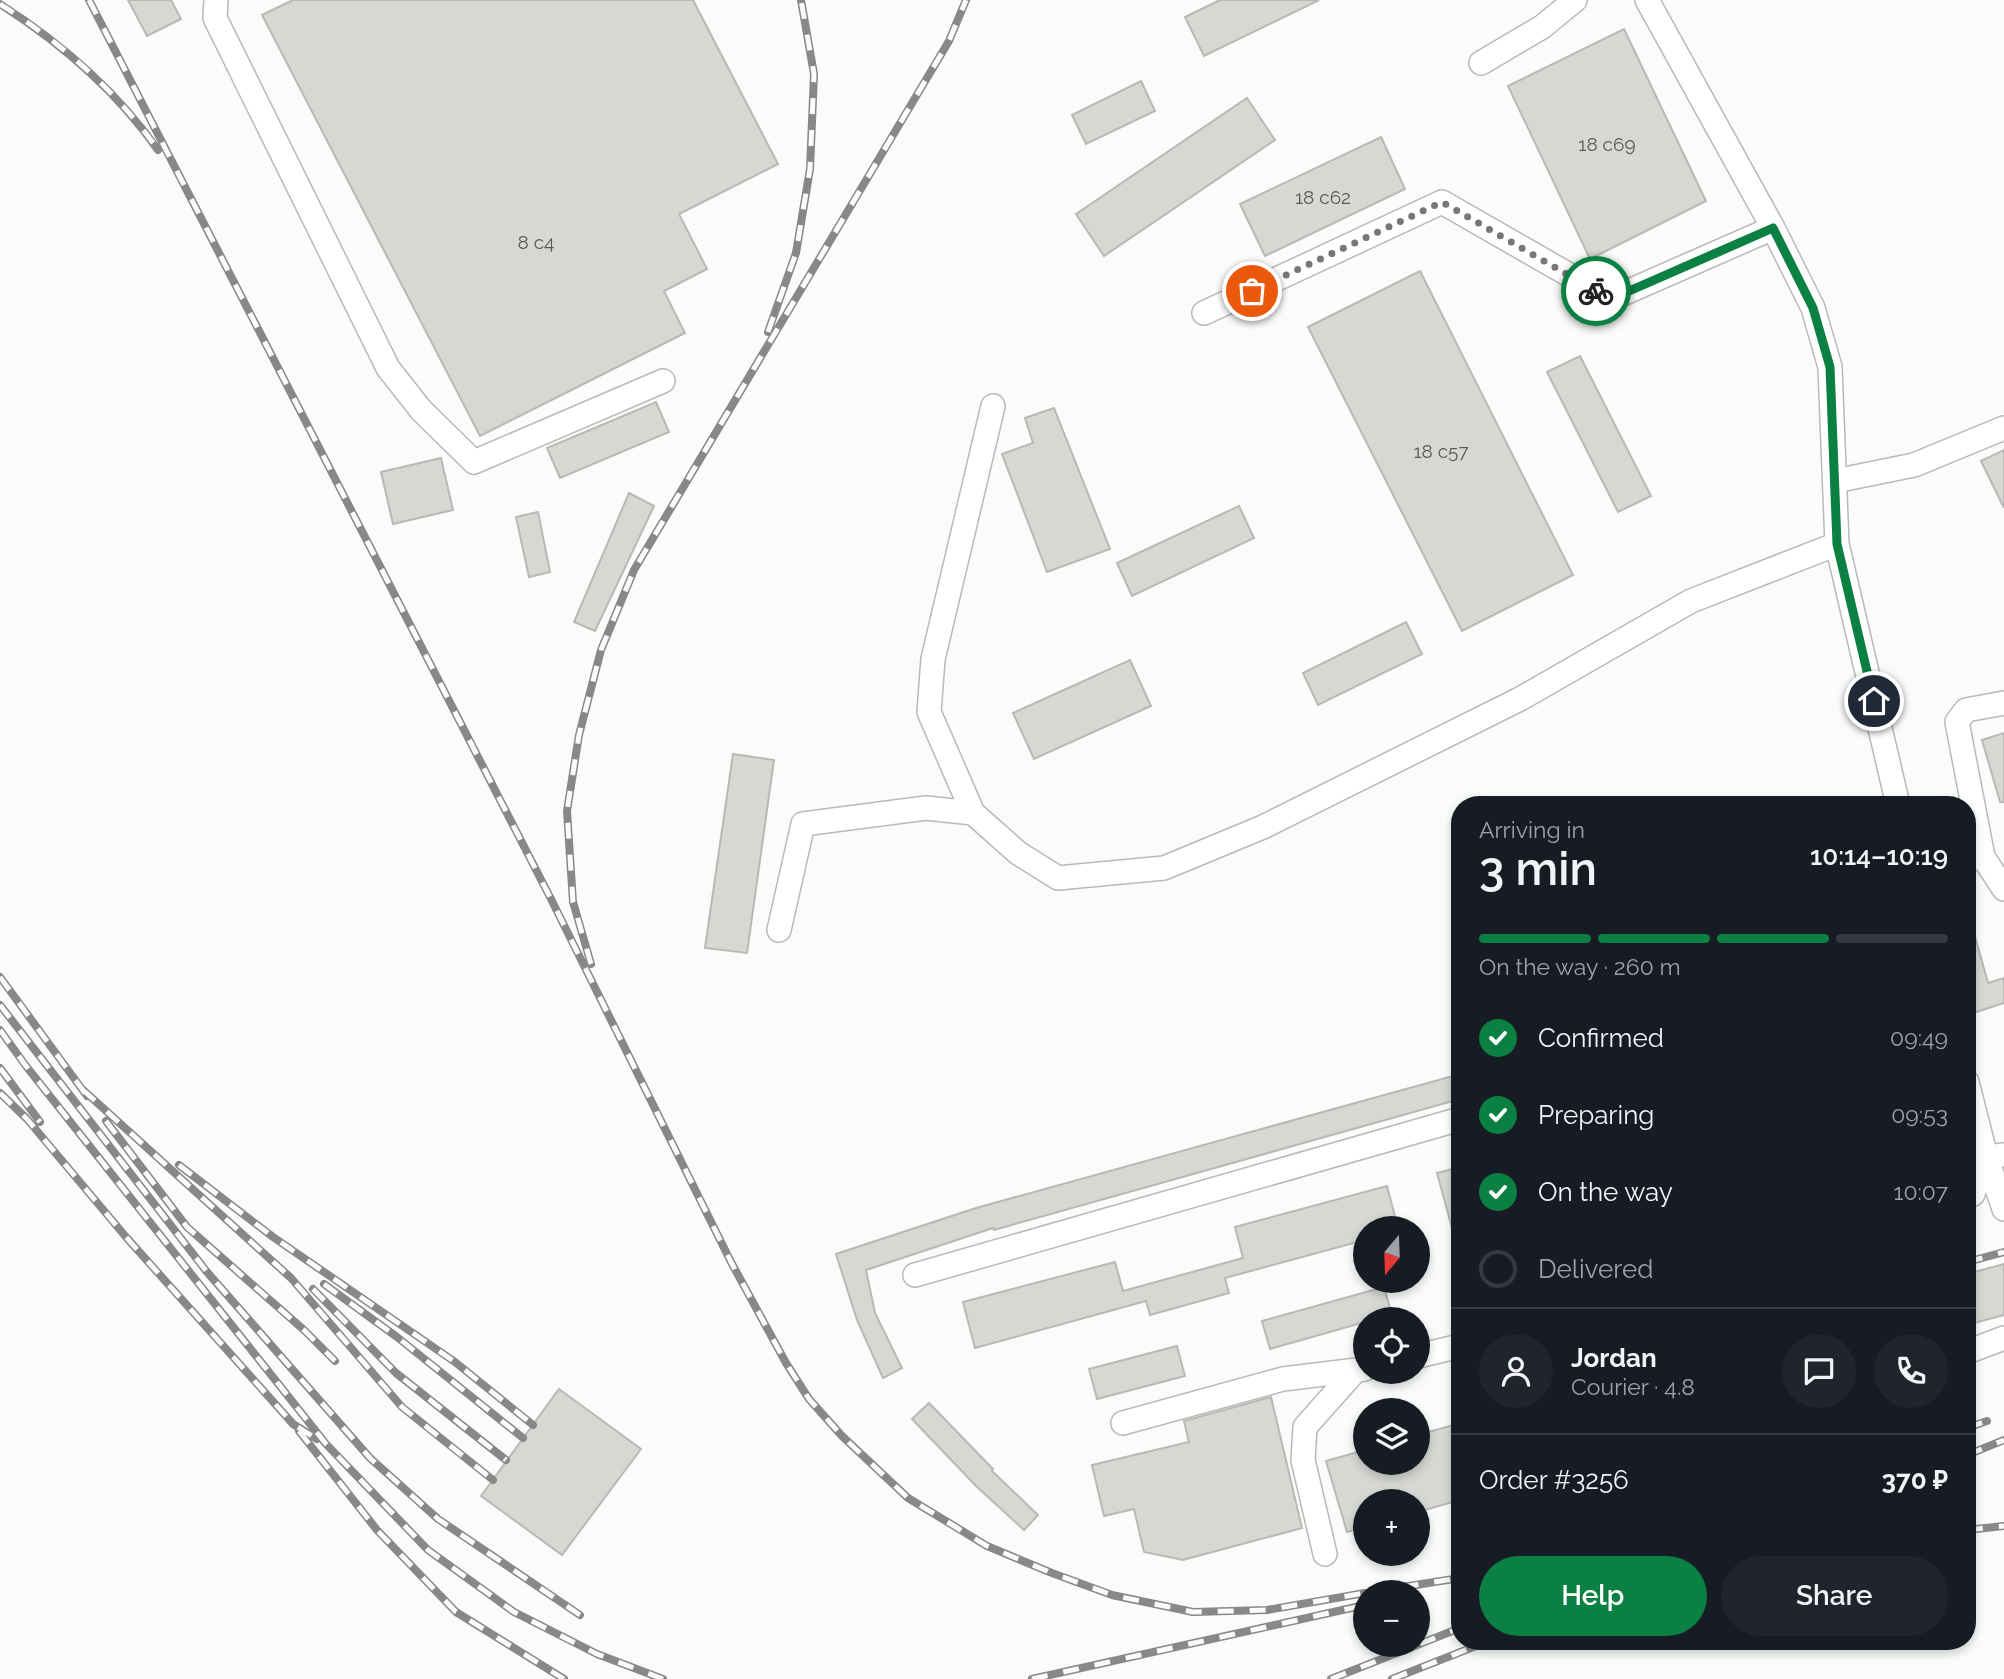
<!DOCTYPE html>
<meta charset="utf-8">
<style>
body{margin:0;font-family:Raleway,sans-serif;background:#20242c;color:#f1f3f6;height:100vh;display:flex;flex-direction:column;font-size:26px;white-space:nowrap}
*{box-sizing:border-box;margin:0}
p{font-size:23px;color:#9ea1a6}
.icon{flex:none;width:38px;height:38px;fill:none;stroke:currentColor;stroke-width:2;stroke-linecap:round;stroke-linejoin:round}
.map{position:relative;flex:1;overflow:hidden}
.sheet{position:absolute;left:1451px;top:796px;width:525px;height:854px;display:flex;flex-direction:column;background:#171b24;border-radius:28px;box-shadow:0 4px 10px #0003}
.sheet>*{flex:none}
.needle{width:46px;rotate:199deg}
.fabs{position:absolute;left:1353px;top:1216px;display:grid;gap:14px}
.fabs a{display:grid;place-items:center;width:77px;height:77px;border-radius:50%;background:#171b24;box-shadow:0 4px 10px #0003;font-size:35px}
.pin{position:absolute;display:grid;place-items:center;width:60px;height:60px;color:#fff;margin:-30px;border:4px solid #fff;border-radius:50%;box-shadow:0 2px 7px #0007}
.courier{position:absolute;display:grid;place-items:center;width:70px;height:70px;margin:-35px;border:5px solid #0b8043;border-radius:50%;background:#fff;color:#222;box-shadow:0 2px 9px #0007}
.overview em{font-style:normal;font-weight:600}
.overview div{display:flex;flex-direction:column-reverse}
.overview{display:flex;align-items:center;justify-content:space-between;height:119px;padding:0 28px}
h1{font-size:46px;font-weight:600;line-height:52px}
.bar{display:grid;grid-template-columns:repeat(4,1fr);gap:10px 7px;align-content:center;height:84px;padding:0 28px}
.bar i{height:9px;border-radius:5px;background:#363941}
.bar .current{background:#0b8043}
.bar p{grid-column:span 4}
.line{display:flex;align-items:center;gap:18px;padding:0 28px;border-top:2px solid #363941}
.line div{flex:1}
.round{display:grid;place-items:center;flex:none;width:74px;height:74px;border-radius:37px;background:#20242c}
ol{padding:0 28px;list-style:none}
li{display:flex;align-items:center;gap:21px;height:77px}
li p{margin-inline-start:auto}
li .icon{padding:7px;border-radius:50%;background:#0b8043;color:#fff;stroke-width:4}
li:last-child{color:#9ea1a6}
li i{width:38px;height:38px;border:4px solid #363941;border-radius:50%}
.button{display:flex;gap:14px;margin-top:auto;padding:14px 28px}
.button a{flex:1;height:80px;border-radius:42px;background:#0b8043;color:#fff;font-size:28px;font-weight:600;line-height:80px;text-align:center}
.button a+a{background:#20242c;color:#f1f3f6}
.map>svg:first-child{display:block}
.building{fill:#d6d8d4;stroke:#b7b9b6;stroke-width:2}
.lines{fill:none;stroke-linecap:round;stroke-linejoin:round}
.minor-casing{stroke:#b8bab6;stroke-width:26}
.minor{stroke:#fff;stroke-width:23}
.rail-casing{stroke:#878987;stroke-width:8}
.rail{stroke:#f9fcf8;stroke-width:5;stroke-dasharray:16;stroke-linecap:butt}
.done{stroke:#767876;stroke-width:7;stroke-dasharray:0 12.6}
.route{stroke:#0b8043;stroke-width:9}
.labels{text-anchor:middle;stroke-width:5;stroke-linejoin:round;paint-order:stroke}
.number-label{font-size:19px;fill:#5a5b59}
</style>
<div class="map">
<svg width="2004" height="1679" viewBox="0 0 2004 1679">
<rect width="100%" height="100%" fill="#f9fcf8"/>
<!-- building -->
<path class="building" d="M128,0H171L181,19L147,36Z
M293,0H693L778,164L679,214L707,269L664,291L685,333L480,436L262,15Z
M1220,0H1319L1204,56L1185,17Z
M1624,29L1706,201L1590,259L1508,86Z
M1141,81L1155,111L1086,144L1072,115Z
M1247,98L1275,140L1104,256L1076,214Z
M1381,137L1405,189L1265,256L1240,204Z
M1420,271L1573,575L1462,631L1308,327Z
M1580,356L1651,496L1618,512L1547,372Z
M656,402L669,432L560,478L547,448Z
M1054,408L1110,549L1047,572L1002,454L1033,443L1025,418Z
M2004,450V508L1981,461Z
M441,458L453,510L393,524L381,472Z
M629,493L654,506L595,631L574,622Z
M1239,506L1254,538L1132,596L1117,563Z
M538,512L550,572L529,577L516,517Z
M1406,622L1422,654L1318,705L1303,673Z
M1130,660L1151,706L1034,759L1013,713Z
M2004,733V802H2000L1982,740Z
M733,754L774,760L747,953L705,948Z
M1967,922H1971L1988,983L2004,978V1003L1967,1015Z
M1460,1074V1099L994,1230L993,1228L866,1270L875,1313L902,1368L883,1378L857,1320L836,1254L976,1208Z
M1460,1167V1239H1455L1437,1173Z
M1387,1186L1398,1228H1365V1240L1225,1278L1229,1293L1150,1315L1146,1301L975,1348L963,1302L1115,1262L1123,1291L1243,1258L1235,1227Z
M2004,1264V1315L1967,1325V1274Z
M1384,1287L1392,1315L1365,1320V1322L1270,1349L1262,1321Z
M1177,1346L1185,1376L1097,1399L1089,1369Z
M559,1389L641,1449L562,1555L481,1496Z
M1271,1397L1302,1528L1183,1560L1144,1552L1134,1509L1104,1516L1092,1465L1189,1442L1184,1421Z
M929,1403L993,1469L992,1471L1038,1515L1024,1530L976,1486L912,1419Z
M1460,1423V1500L1418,1512V1502H1365V1527L1347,1532L1326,1461L1365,1450V1463H1418V1435Z"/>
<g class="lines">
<defs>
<path id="minor" d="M216,0L215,18L388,368L421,410L474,462L663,381
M1647,0L1773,228L1813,308L1830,367L1837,544L1898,805
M1481,63L1542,27L1575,0
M1204,313L1442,202L1611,299L1773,228
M993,406L933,659L929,712L973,813L1018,853L1058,878L1164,868L1263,827L1520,699L1691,601L1837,544
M1835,481L1914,465L2004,428
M1983,857L1957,722L1966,710L2004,703
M1967,859L1983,857L2004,889
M779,930L803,824L926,808L973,813
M1967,1082L1986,1157L2004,1209
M1967,1197L1973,1194L1986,1157L2004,1155
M915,1275L1460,1119
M1967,1352L2004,1338
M1418,1356L1460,1346
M1123,1423L1283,1379L1365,1369
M1325,1554L1303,1460L1305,1427L1354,1372"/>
</defs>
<!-- minor casing -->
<use href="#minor" class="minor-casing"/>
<!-- minor -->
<use href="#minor" class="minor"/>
<defs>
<path id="rail" d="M89,0L551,899L731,1262L786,1363L809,1399L842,1436L908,1498L987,1546L1052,1573L1112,1595L1193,1612L1267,1610L1365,1593
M0,4C61,43 116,90 158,150
M768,332L796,253L810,169L814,74L801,0
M591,964L573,902L567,811L579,735L601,650L634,570L949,41L966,0
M0,977L87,1096
M0,1005L207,1272L370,1458L438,1519L580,1615
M0,1030L26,1066L326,1444L428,1550L514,1612L597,1654L663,1679
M0,1068L40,1122
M83,1090L291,1278L402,1407L493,1480
M0,1093L27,1119L126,1237L293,1424L317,1439
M106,1121L187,1227L304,1330L335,1361
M179,1165L273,1237L455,1362L533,1425
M1967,1262L2004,1252
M324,1284L397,1337L523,1438
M313,1289L396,1373L506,1460
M1967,1428L1987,1421
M299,1431L377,1530L456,1612L564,1679
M1967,1455L2004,1440
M1967,1530L2004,1526
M1371,1592L1460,1578
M1032,1679L1365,1605
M1331,1679L1460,1628
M1392,1679L1486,1642"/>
</defs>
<!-- rail casing -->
<use href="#rail" class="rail-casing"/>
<!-- rail -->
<use href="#rail" class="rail"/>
</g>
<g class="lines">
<!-- done -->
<path class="done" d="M1252,291L1442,202L1596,291"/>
<!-- route -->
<path class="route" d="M1596,291L1611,299L1773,228L1813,308L1830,367L1837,544L1874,701"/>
</g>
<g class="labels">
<!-- number labels -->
<g class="number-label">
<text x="1607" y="151">18 с69</text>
<text x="1323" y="204">18 с62</text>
<text x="536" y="249">8 с4</text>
<text x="1441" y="458">18 с57</text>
</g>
</g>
</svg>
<div class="fabs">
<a><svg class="needle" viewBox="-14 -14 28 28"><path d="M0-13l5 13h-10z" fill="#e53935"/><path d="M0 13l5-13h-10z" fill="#9ea1a6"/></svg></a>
<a><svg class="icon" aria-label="locate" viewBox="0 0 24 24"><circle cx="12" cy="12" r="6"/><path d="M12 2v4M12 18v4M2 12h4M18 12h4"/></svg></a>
<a><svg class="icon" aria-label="layers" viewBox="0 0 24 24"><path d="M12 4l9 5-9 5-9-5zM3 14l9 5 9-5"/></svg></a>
<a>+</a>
<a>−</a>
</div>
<div class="pin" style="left:1252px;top:291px;background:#ea580c"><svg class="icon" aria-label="bag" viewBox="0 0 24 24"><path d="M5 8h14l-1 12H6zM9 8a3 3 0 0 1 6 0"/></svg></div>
<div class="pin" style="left:1874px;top:701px;background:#1f2937"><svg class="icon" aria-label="home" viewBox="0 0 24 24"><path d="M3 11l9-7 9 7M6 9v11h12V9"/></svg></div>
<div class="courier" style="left:1596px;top:291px"><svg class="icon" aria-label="bike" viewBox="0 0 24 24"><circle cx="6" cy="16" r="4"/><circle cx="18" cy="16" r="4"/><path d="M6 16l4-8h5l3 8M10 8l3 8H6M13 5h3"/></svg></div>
<section class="sheet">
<div class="overview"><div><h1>3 min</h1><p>Arriving in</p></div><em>10:14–10:19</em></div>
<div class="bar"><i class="current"></i><i class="current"></i><i class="current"></i><i></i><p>On the way · 260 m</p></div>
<ol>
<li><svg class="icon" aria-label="check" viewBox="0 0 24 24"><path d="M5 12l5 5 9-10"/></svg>Confirmed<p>09:49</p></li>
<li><svg class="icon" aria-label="check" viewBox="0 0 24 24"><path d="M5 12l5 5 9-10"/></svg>Preparing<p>09:53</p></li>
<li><svg class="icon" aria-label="check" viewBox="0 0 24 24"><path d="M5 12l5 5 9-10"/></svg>On the way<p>10:07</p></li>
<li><i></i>Delivered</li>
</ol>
<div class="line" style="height:126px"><a class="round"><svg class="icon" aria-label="person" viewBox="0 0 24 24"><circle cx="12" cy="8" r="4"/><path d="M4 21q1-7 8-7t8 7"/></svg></a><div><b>Jordan</b><p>Courier · 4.8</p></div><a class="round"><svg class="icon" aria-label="chat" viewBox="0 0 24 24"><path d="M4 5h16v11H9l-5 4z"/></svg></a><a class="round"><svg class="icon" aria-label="phone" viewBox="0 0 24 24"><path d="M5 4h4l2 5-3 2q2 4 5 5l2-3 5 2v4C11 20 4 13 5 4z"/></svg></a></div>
<div class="line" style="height:91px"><div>Order #3256</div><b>370 ₽</b></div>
<div class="button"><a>Help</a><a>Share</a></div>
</section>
</div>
